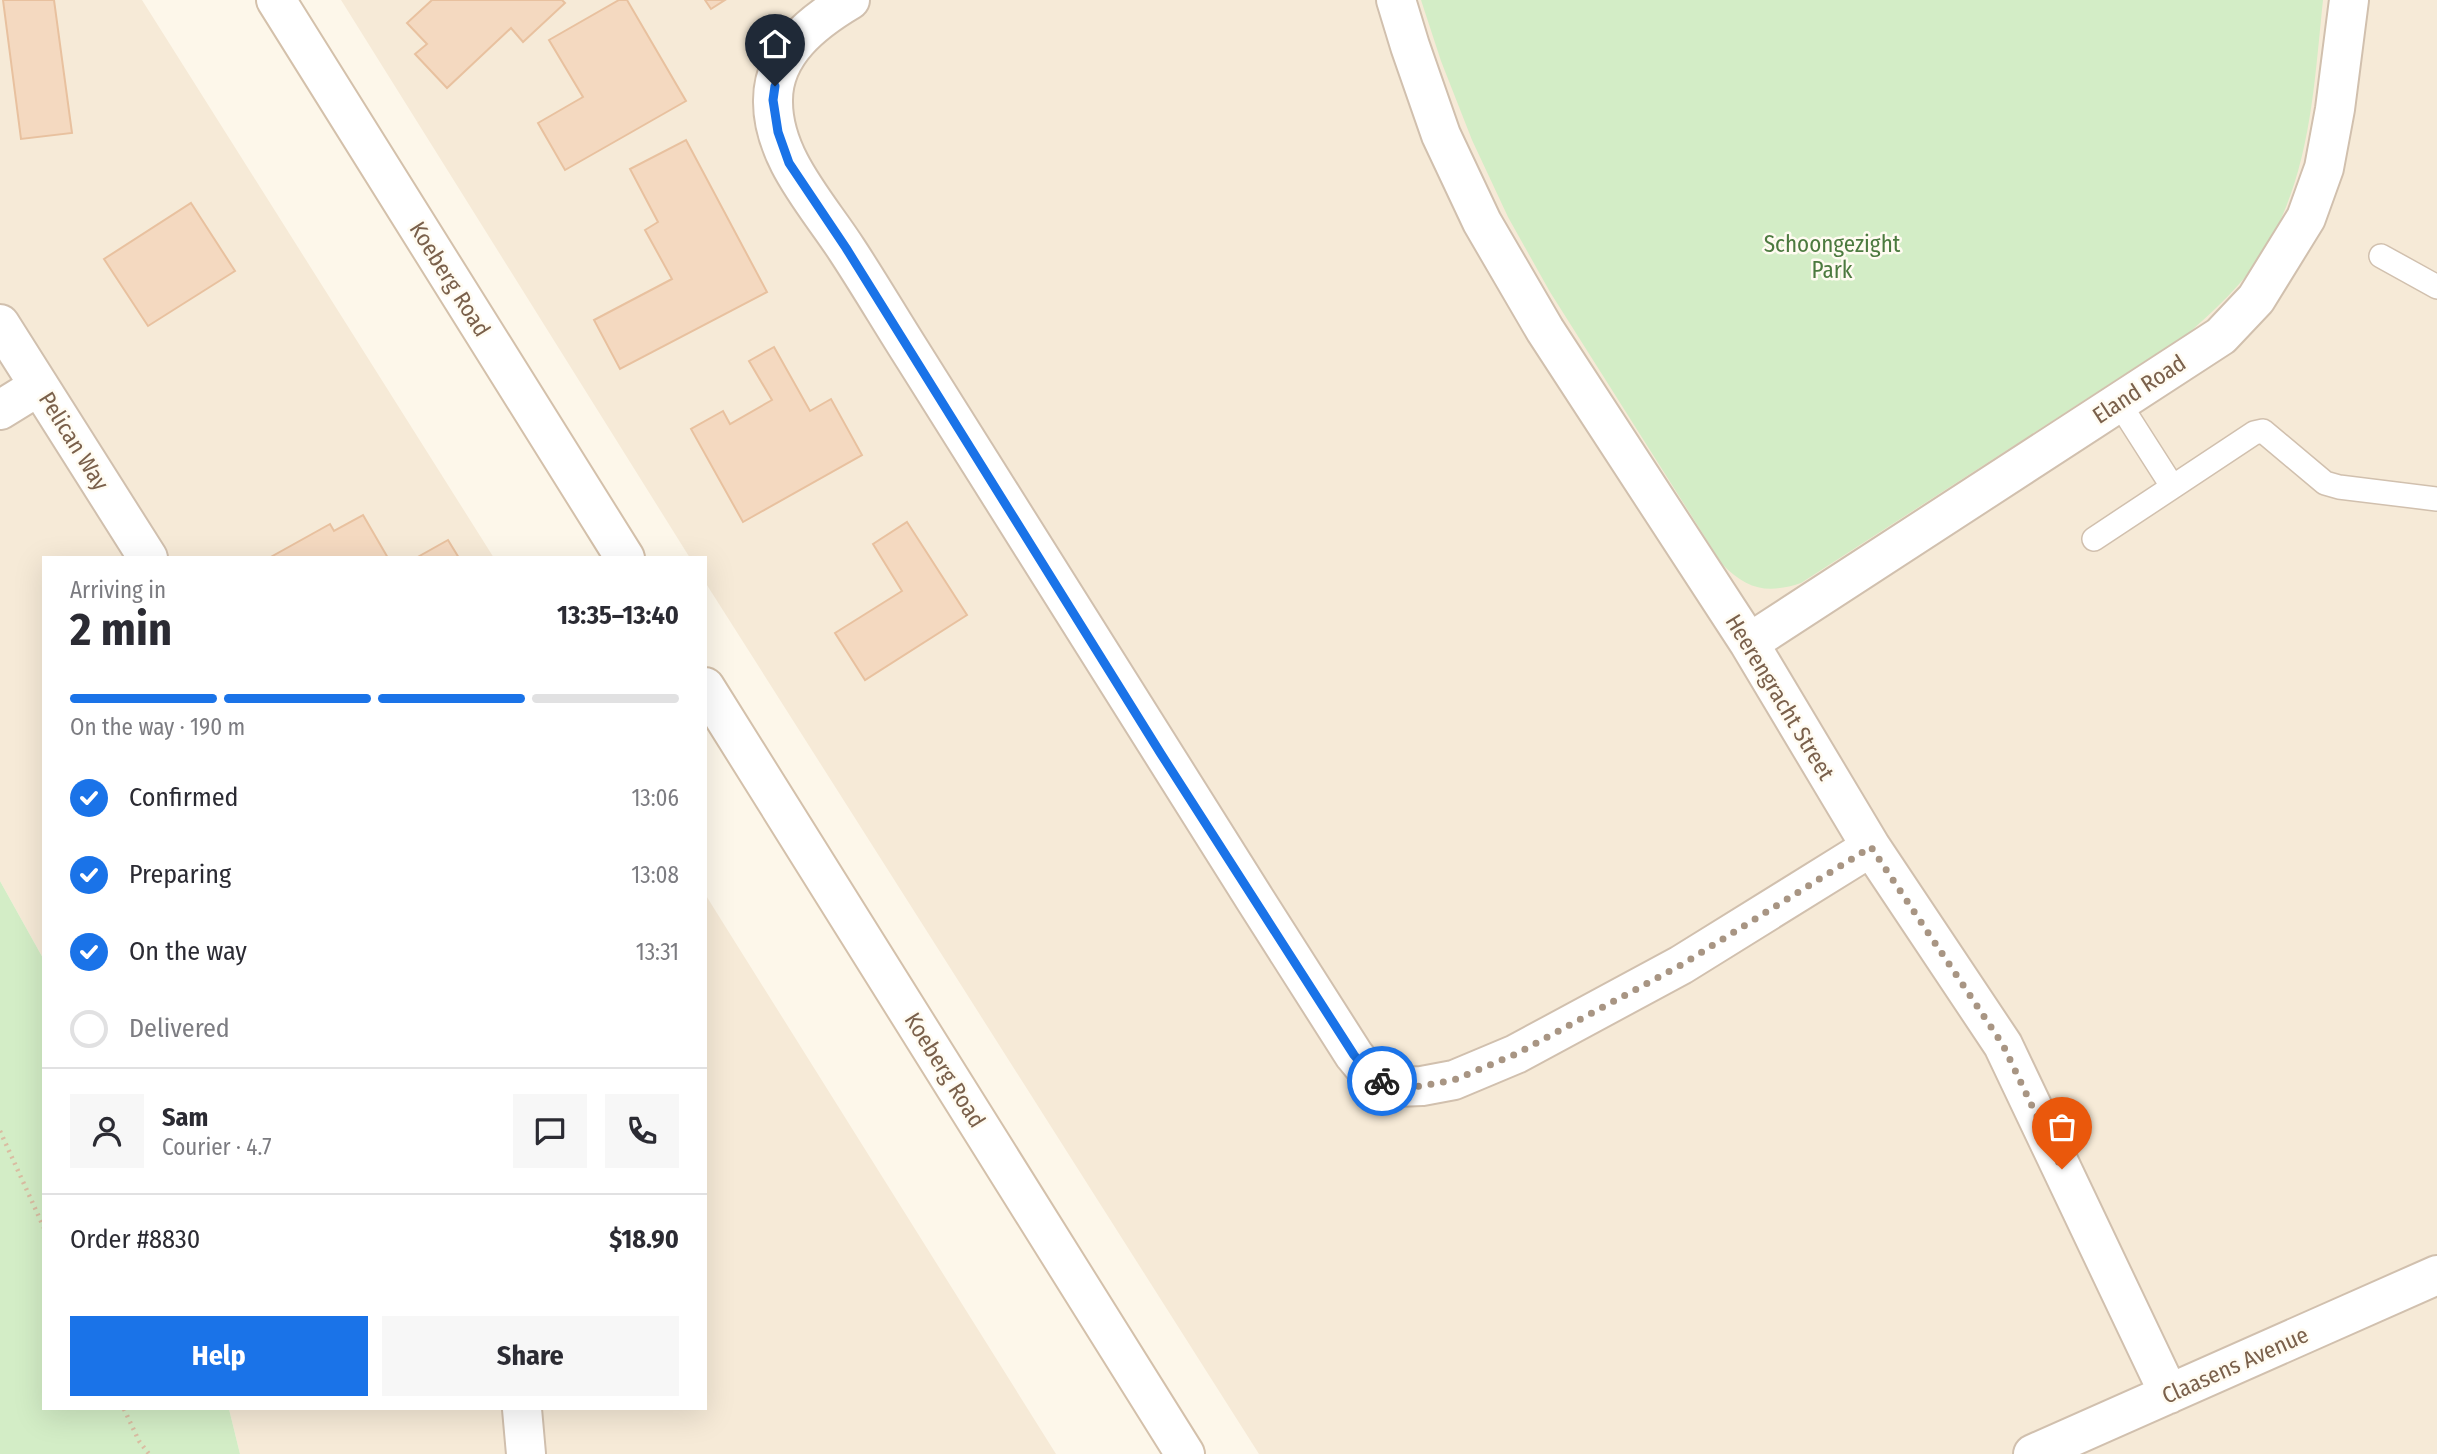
<!DOCTYPE html>
<meta charset="utf-8">
<style>
body{margin:0;font-family:"Fira Sans Condensed",sans-serif;background:#f7f7f7;color:#2b2b33;height:100vh;display:flex;flex-direction:column;font-size:26px;white-space:nowrap}
*{box-sizing:border-box;margin:0}
p{font-size:23px;color:#7c7c81}
.icon{flex:none;width:38px;height:38px;fill:none;stroke:currentColor;stroke-width:2;stroke-linecap:round;stroke-linejoin:round}
.map{position:relative;flex:1;overflow:hidden}
.drawer{position:absolute;left:42px;top:556px;width:665px;height:854px;display:flex;flex-direction:column;background:#fff;border-radius:0px;box-shadow:0 7px 28px #0002}
.drawer>*{flex:none}
.pin{position:absolute;display:grid;place-items:center;width:60px;height:60px;color:#fff;margin:-72px -30px;border-radius:50% 50% 50% 0;rotate:-45deg;box-shadow:0 0 7px #0007}
.pin .icon{rotate:45deg}
.courier{position:absolute;display:grid;place-items:center;width:70px;height:70px;margin:-35px;border:5px solid #1a73e8;border-radius:50%;background:#fff;color:#222;box-shadow:0 2px 9px #0007}
.overview em{font-style:normal;font-weight:700}
.overview div{display:flex;flex-direction:column-reverse}
.overview{display:flex;align-items:center;justify-content:space-between;height:119px;padding:0 28px}
h1{font-size:46px;font-weight:700;line-height:52px}
.bar{display:grid;grid-template-columns:repeat(4,1fr);gap:10px 7px;align-content:center;height:84px;padding:0 28px}
.bar i{height:9px;border-radius:5px;background:#e1e1e2}
.bar .current{background:#1a73e8}
.bar p{grid-column:span 4}
.line{display:flex;align-items:center;gap:18px;padding:0 28px;border-top:2px solid #e1e1e2}
.line div{flex:1}
.round{display:grid;place-items:center;flex:none;width:74px;height:74px;border-radius:0px;background:#f7f7f7}
ol{padding:0 28px;list-style:none}
li{display:flex;align-items:center;gap:21px;height:77px}
li p{margin-inline-start:auto}
li .icon{padding:7px;border-radius:50%;background:#1a73e8;color:#fff;stroke-width:4}
li:last-child{color:#7c7c81}
li i{width:38px;height:38px;border:4px solid #e1e1e2;border-radius:50%}
.button{display:flex;gap:14px;margin-top:auto;padding:14px 28px}
.button a{flex:1;height:80px;border-radius:0px;background:#1a73e8;color:#fff;font-size:28px;font-weight:700;line-height:80px;text-align:center}
.button a+a{background:#f7f7f7;color:#2b2b33}
.map>svg:first-child{display:block}
.residential{fill:#f6ead7}
.green{fill:#d3edc6}
.building{fill:#f4d9c0;stroke:#e8c19f;stroke-width:2}
.lines{fill:none;stroke-linecap:round;stroke-linejoin:round}
.service-casing{stroke:#d1c0ae;stroke-width:26}
.minor-casing{stroke:#d1c0ae;stroke-width:42}
.secondary-casing{stroke:#d4c1ab;stroke-width:42}
.path{stroke:#dabda2;stroke-width:4.5;stroke-dasharray:2 5;stroke-linecap:butt}
.service{stroke:#fff;stroke-width:23}
.minor{stroke:#fff;stroke-width:38}
.secondary{stroke:#fff;stroke-width:38}
.done{stroke:#a89583;stroke-width:7;stroke-dasharray:0 12.6}
.route{stroke:#1a73e8;stroke-width:9}
.labels{text-anchor:middle;stroke-width:5;stroke-linejoin:round;paint-order:stroke}
.park-label{font-size:23px;fill:#4c7a3f;stroke:#fffbf1}
.street-label{font-size:23px;fill:#7a604b;stroke:#fffbf1}
</style>
<div class="map">
<svg width="2437" height="1454" viewBox="0 0 2437 1454">
<rect width="100%" height="100%" fill="#fdf7ea"/>
<!-- residential -->
<path class="residential" d="M0,0H142L494,558H44V960L0,881Z
M341,0H2437V1454H1259L705,582V558H690Z
M705,894L1056,1454H240L229,1409H705Z"/>
<!-- green -->
<path class="green" d="M1421,0H2323C2313,95 2310,192 2250,271C2232,294 2211,313 2190,332L1801,583C1768,594 1747,590 1722,564L1550,292L1508,217L1472,140L1441,61Z
M0,881L44,960V1409H229L240,1454H0Z"/>
<!-- building -->
<path class="building" d="M3,0H54L72,133L21,139Z
M432,0H562L565,3L523,42L511,28L447,88L415,54L427,44L407,23Z
M619,0H627L686,101L565,170L538,123L583,97L549,40Z
M705,0H725L711,9Z
M686,140L767,292L620,369L594,320L672,279L645,230L658,222L630,169Z
M191,203L235,271L148,326L104,259Z
M774,347L810,411L831,399L862,455L743,522L691,429L723,411L730,424L772,400L749,361Z
M363,515L388,558H269L330,524L334,531Z
M907,522L967,615L865,680L835,633L902,591L873,544Z
M448,540L459,558H416Z"/>
<g class="lines">
<defs>
<path id="service" d="M2381,256L2437,287
M2119,403L2172,486
M2094,539L2254,433L2263,431L2325,483L2339,487L2437,499"/>
<path id="minor" d="M850,0C813,22 773,53 773,100C772,157 818,205 847,250C870,285 891,321 914,357C1059,590 1206,823 1354,1055L1373,1078L1396,1087L1422,1086L1454,1080L1516,1054L1681,965L1871,847
M1396,0L1410,46L1441,135L1482,222L1545,330L1749,643L1871,847L2003,1045L2169,1394
M0,324L148,558
M0,410L39,386
M1749,643L2221,336L2256,299L2306,218L2324,168L2335,109L2349,0
M522,1409L526,1454
M2033,1454L2437,1275"/>
<path id="secondary" d="M276,0L625,558
M705,687L1185,1454"/>
</defs>
<!-- service casing -->
<use href="#service" class="service-casing"/>
<!-- minor casing -->
<use href="#minor" class="minor-casing"/>
<!-- secondary casing -->
<use href="#secondary" class="secondary-casing"/>
<!-- path -->
<path class="path" d="M0,1131L44,1228
M124,1409L139,1441L149,1454"/>
<!-- service -->
<use href="#service" class="service"/>
<!-- minor -->
<use href="#minor" class="minor"/>
<!-- secondary -->
<use href="#secondary" class="secondary"/>
</g>
<g class="lines">
<!-- done -->
<path class="done" d="M1382,1081L1395,1087L1422,1086L1454,1080L1516,1054L1681,965L1871,847L2003,1045L2062,1169"/>
<!-- route -->
<path class="route" d="M775,86L773,100L778,132L789,163L846,248L1161,754L1354,1055L1373,1078L1382,1081"/>
</g>
<g class="labels">
<!-- park labels -->
<g class="park-label">
<text x="1832" y="252">Schoongezight<tspan x="1832" dy="26">Park</tspan></text>
</g>
<!-- street labels -->
<g class="street-label">
<text transform="translate(450 279) rotate(58)" y="8">Koeberg Road</text>
<text transform="translate(2139 389) rotate(-33)" y="8">Eland Road</text>
<text transform="translate(74 441) rotate(58)" y="8">Pelican Way</text>
<text transform="translate(1780 697) rotate(59)" y="8">Heerengracht Street</text>
<text transform="translate(945 1070) rotate(58)" y="8">Koeberg Road</text>
<text transform="translate(2235 1365) rotate(-24)" y="8">Claasens Avenue</text>
</g>
</g>
</svg>
<div class="pin" style="left:2062px;top:1169px;background:#ea580c"><svg class="icon" aria-label="bag" viewBox="0 0 24 24"><path d="M5 8h14l-1 12H6zM9 8a3 3 0 0 1 6 0"/></svg></div>
<div class="pin" style="left:775px;top:86px;background:#1f2937"><svg class="icon" aria-label="home" viewBox="0 0 24 24"><path d="M3 11l9-7 9 7M6 9v11h12V9"/></svg></div>
<div class="courier" style="left:1382px;top:1081px"><svg class="icon" aria-label="bike" viewBox="0 0 24 24"><circle cx="6" cy="16" r="4"/><circle cx="18" cy="16" r="4"/><path d="M6 16l4-8h5l3 8M10 8l3 8H6M13 5h3"/></svg></div>
<section class="drawer">
<div class="overview"><div><h1>2 min</h1><p>Arriving in</p></div><em>13:35–13:40</em></div>
<div class="bar"><i class="current"></i><i class="current"></i><i class="current"></i><i></i><p>On the way · 190 m</p></div>
<ol>
<li><svg class="icon" aria-label="check" viewBox="0 0 24 24"><path d="M5 12l5 5 9-10"/></svg>Confirmed<p>13:06</p></li>
<li><svg class="icon" aria-label="check" viewBox="0 0 24 24"><path d="M5 12l5 5 9-10"/></svg>Preparing<p>13:08</p></li>
<li><svg class="icon" aria-label="check" viewBox="0 0 24 24"><path d="M5 12l5 5 9-10"/></svg>On the way<p>13:31</p></li>
<li><i></i>Delivered</li>
</ol>
<div class="line" style="height:126px"><a class="round"><svg class="icon" aria-label="person" viewBox="0 0 24 24"><circle cx="12" cy="8" r="4"/><path d="M4 21q1-7 8-7t8 7"/></svg></a><div><b>Sam</b><p>Courier · 4.7</p></div><a class="round"><svg class="icon" aria-label="chat" viewBox="0 0 24 24"><path d="M4 5h16v11H9l-5 4z"/></svg></a><a class="round"><svg class="icon" aria-label="phone" viewBox="0 0 24 24"><path d="M5 4h4l2 5-3 2q2 4 5 5l2-3 5 2v4C11 20 4 13 5 4z"/></svg></a></div>
<div class="line" style="height:91px"><div>Order #8830</div><b>$18.90</b></div>
<div class="button"><a>Help</a><a>Share</a></div>
</section>
</div>
